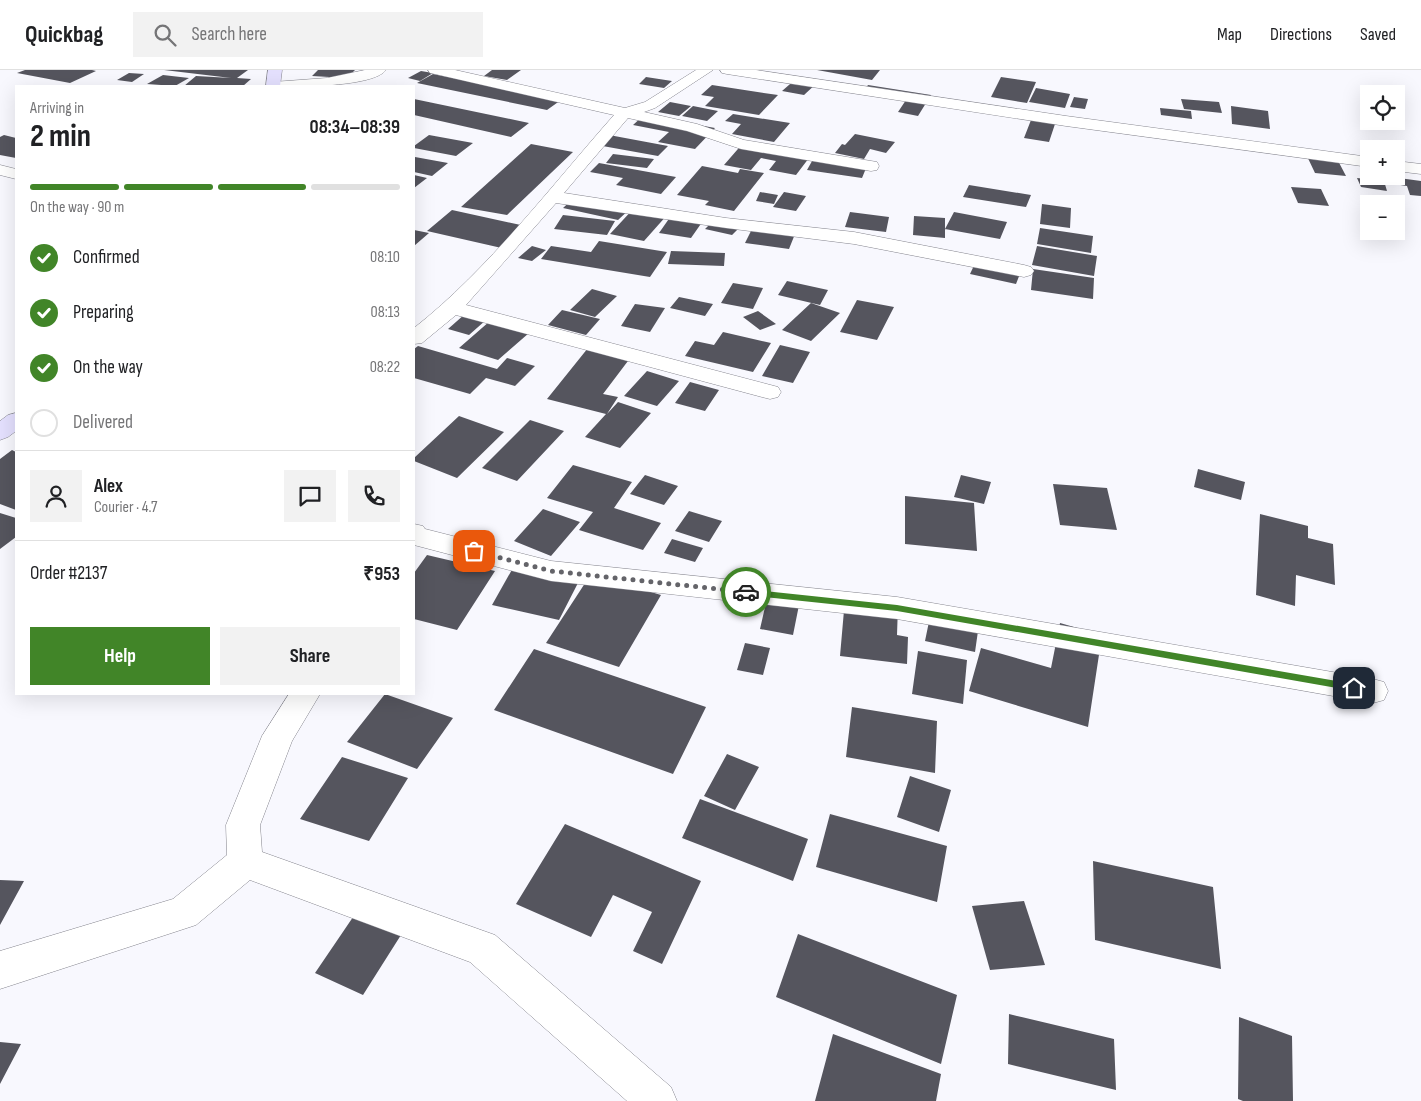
<!DOCTYPE html>
<meta charset="utf-8">
<style>
body{margin:0;font-family:"Sofia Sans Condensed",sans-serif;background:#f2f2f2;color:#202124;height:100vh;display:flex;flex-direction:column;font-size:19px;white-space:nowrap}
*{box-sizing:border-box;margin:0}
p{font-size:16px;color:#757577}
.icon{flex:none;width:28px;height:28px;fill:none;stroke:currentColor;stroke-width:2;stroke-linecap:round;stroke-linejoin:round}
.map{position:relative;flex:1;overflow:hidden}
.sheet{position:absolute;left:15px;top:15px;width:400px;height:610px;display:flex;flex-direction:column;background:#fff;border-radius:0px;box-shadow:0 5px 20px #0002}
.sheet>*{flex:none}
.tools{position:absolute;left:1360px;top:15px;display:grid;gap:10px}
.tools a{display:grid;place-items:center;width:45px;height:45px;border-radius:0px;background:#fff;box-shadow:0 5px 20px #0002;font-size:25px}
.pin{position:absolute;display:grid;place-items:center;width:42px;height:42px;color:#fff;margin:-21px;border-radius:10px;box-shadow:0 2px 8px #0006}
.courier{position:absolute;display:grid;place-items:center;width:50px;height:50px;margin:-25px;border:4px solid #418528;border-radius:50%;background:#fff;color:#222;box-shadow:0 1px 6px #0007}
.head em{font-style:normal;font-weight:700}
.head div{display:flex;flex-direction:column-reverse}
.head{display:flex;align-items:center;justify-content:space-between;height:85px;padding:0 15px}
h1{font-size:32px;font-weight:700;line-height:38px}
.bar{display:grid;grid-template-columns:repeat(4,1fr);gap:8px 5px;align-content:center;height:60px;padding:0 15px}
.bar i{height:6px;border-radius:4px;background:#e0e0e0}
.bar .selected{background:#418528}
.bar p{grid-column:span 4}
.line{display:flex;align-items:center;gap:12px;padding:0 15px;border-top:1px solid #e0e0e0}
.line div{flex:1}
.round{display:grid;place-items:center;flex:none;width:52px;height:52px;border-radius:0px;background:#f2f2f2}
ol{padding:0 15px;list-style:none}
li{display:flex;align-items:center;gap:15px;height:55px}
li p{margin-inline-start:auto}
li .icon{padding:5px;border-radius:50%;background:#418528;color:#fff;stroke-width:4}
li:last-child{color:#757577}
li i{width:28px;height:28px;border:2px solid #e0e0e0;border-radius:50%}
.action{display:flex;gap:10px;margin-top:auto;padding:10px 15px}
.action a{flex:1;height:58px;border-radius:0px;background:#418528;color:#fff;font-size:20px;font-weight:700;line-height:58px;text-align:center}
.action a+a{background:#f2f2f2;color:#202124}
header{display:flex;align-items:center;gap:30px;box-sizing:border-box;height:70px;padding:0 25px;background:#fff;border-bottom:1px solid #e0e0e0}
header strong{font-size:24px}
nav{display:flex;gap:28px;margin-inline-start:auto;font-size:18px}
.search{width:350px;height:45px;background:#f2f2f2;display:flex;align-items:center;gap:12px;box-sizing:border-box;padding:0 18px;border-radius:0px;color:#757577;font-size:19px}
.map>svg:first-child{display:block}
.building{fill:#55555e}
.lines{fill:none;stroke-linecap:round;stroke-linejoin:round}
.street-casing{stroke:#84848d;stroke-width:1}
.secondary-casing{stroke:#84848d;stroke-width:1}
.street{fill:#fff;fill-rule:evenodd}
.secondary{fill:#e4e0fe;fill-rule:evenodd}
.route{fill:#418528}
.done{stroke:#646469;stroke-width:5;stroke-dasharray:0 9}
</style>
<header>
<strong>Quickbag</strong>
<div class="search"><svg class="icon" aria-label="search" viewBox="0 0 24 24"><circle cx="10" cy="10" r="6"/><path d="M15 15l6 6"/></svg>Search here</div>
<nav><a>Map</a><a>Directions</a><a>Saved</a></nav>
</header>
<div class="map">
<svg width="1421" height="1031" viewBox="0 0 1421 1031">
<rect width="100%" height="100%" fill="#f8f8fe"/>
<!-- building -->
<path class="building" d="M25,0H92L96,1L70,13L17,3Z
M164,0H248L237,8L251,9L243,16H184L196,6L231,8Z
M318,0H355L347,8L312,6Z
M492,0H521L507,10L484,6Z
M817,0H880L872,10Z
M421,1L433,3L420,11L408,8Z
M129,3L144,4L132,12L117,10Z
M433,4L561,30L547,40L417,13Z
M163,5L189,8L175,16L147,14Z
M646,7L672,11L664,18L639,14Z
M1001,7L1036,12L1027,33L991,27Z
M797,8L818,12L804,25L782,21Z
M712,15L751,21L778,25L759,45L705,36L714,27L701,25Z
M868,15L931,25L918,46L898,42L906,30L862,23Z
M1036,18L1070,24L1065,38L1029,32Z
M1074,27L1088,29L1085,39L1070,37Z
M414,29L529,53L511,67L414,45Z
M1181,29L1219,32L1222,43L1184,39Z
M670,32L691,36L679,46L658,42Z
M693,36L718,41L707,51L682,46Z
M1231,36L1268,41L1270,59L1232,54Z
M1160,38L1191,41L1192,49L1161,45Z
M733,44L790,53L774,72L732,64L741,54L725,51Z
M644,45L715,58L695,79L658,72L669,62L633,55Z
M1031,50L1055,54L1049,72L1024,68Z
M855,64L895,72L886,83L870,79L864,89L835,83L842,74L845,75Z
M4,65L16,68V88L0,85V67Z
M429,65L473,73L456,86L414,78V76Z
M609,65L668,76L658,86L597,75Z
M744,72L812,84L796,105L769,100L776,91L761,88L751,100L724,95Z
M531,74L573,82L507,145L461,137Z
M1305,82L1335,85L1346,106L1315,103Z
M613,84L654,89L647,98L606,93Z
M816,84L869,91L862,108L807,100Z
M414,87H415L448,93L432,106L414,102Z
M599,93L676,107L661,124L616,115L623,108L590,102Z
M702,96L738,103L740,99L764,103L734,141L705,135L709,131L677,125Z
M414,105L427,108L414,118Z
M1384,106L1421,111V126L1410,125L1407,116L1387,113Z
M1357,108L1384,111L1387,121L1361,117Z
M969,115L1031,125L1026,137L963,127Z
M1291,117L1321,119L1329,136L1298,133Z
M760,122L778,125L774,134L756,131Z
M784,122L806,126L796,141L773,137Z
M577,125L632,137L618,150L563,138Z
M1042,134L1071,138L1070,158L1040,154Z
M635,137L668,144L644,171L610,164Z
M452,140L530,157L506,179L427,161Z
M850,142L889,147L886,162L845,157Z
M954,142L1007,152L1000,169L945,159Z
M673,143L705,148L691,168L659,163Z
M563,145L615,151L607,165L554,159Z
M914,146L945,148V168L913,165Z
M716,148L743,154L732,165L705,159Z
M755,153L797,159L789,179L745,173Z
M1040,158L1093,166L1091,183L1037,174Z
M414,160L429,163L414,176Z
M599,171L667,182L650,207L541,189L551,176L591,182Z
M532,176L546,180L532,191L518,188Z
M1037,176L1097,186L1094,206L1032,195Z
M671,181L725,183L724,196L668,194Z
M978,187L1023,196L1016,214L970,204Z
M1033,199L1094,208L1093,229L1031,220Z
M787,211L828,220L820,235L778,225Z
M733,213L763,218L753,239L721,233Z
M592,219L617,226L595,247L570,240Z
M679,227L713,234L705,246L670,238Z
M857,230L894,237L877,270L840,262Z
M811,233L840,243L811,271L782,260Z
M635,234L665,238L650,262L621,256Z
M562,240L600,249L586,265L548,255Z
M758,241L776,254L760,260L743,247Z
M465,244L486,250L469,265L448,259Z
M490,251L529,263L498,290L459,278Z
M723,262L771,273L753,302L685,286L695,271L714,275Z
M592,273L634,283L603,324L618,327L607,344L618,332L651,343L620,378L585,367L606,344L547,329Z
M780,275L810,282L793,313L762,306Z
M418,276L497,299L507,288L535,296L515,316L486,308L470,324L414,308V279Z
M647,301L679,311L657,336L624,326Z
M690,312L719,320L705,341L675,333Z
M459,346L504,362L457,408L414,391V388Z
M530,350L564,361L517,411L482,398Z
M12,380L16,382V440L0,434V389Z
M573,395L632,412L614,438L661,453L643,480L579,460L593,442L547,428Z
M1198,399L1245,412L1241,430L1194,417Z
M645,405L678,416L664,435L630,424Z
M961,405L991,412L984,434L954,427Z
M1053,414L1107,418L1117,460L1060,455Z
M905,426L974,433L977,481L905,474Z
M543,439L580,452L551,486L514,471Z
M689,441L722,451L709,472L675,461Z
M0,443L16,448V467L0,479Z
M1260,444L1308,456V468L1333,474L1335,515L1296,505L1295,536L1256,525Z
M672,469L703,478L695,492L664,483Z
M427,485L495,501L457,560L414,549V503Z
M514,496L579,511L559,550L492,535Z
M591,504L661,525L619,597L546,573Z
M768,524L800,530L793,565L760,559Z
M845,529L898,535L897,565L908,567L907,594L840,586Z
M932,537L980,547L975,582L925,571Z
M1060,553L1102,565L1088,657L969,621L981,578L1051,598Z
M745,573L770,578L763,605L737,600Z
M534,579L706,637L673,704L494,640Z
M918,581L967,590L963,634L912,624Z
M385,624L453,648L417,699L347,672Z
M852,637L937,651L935,703L846,687Z
M727,684L759,697L735,740L704,726Z
M342,687L408,708L369,771L300,749Z
M910,706L951,720L939,762L897,747Z
M700,729L808,769L793,811L682,768Z
M830,744L947,776L937,832L816,797Z
M565,754L701,811L662,894L633,881L652,842L613,825L591,867L516,834Z
M1093,791L1213,817L1221,899L1095,870Z
M0,810L24,811L0,855Z
M368,825L413,846L363,925L315,903Z
M1024,831L1045,895L990,900L972,836Z
M798,864L957,925L941,994L776,927Z
M1009,944L1114,969L1116,1020L1008,994Z
M1239,947L1292,966L1293,1031H1243L1238,1029Z
M833,964L941,1004L936,1031H815Z
M0,972L21,974L0,1014Z"/>
<g class="lines">
<defs>
<path id="street" d="M365,0H386C373,18 288,17 266,16L268,13L273,12L327,8Z
M428,0H455L625,38L645,32L696,0H713L655,38L644,42L697,54L744,70L871,91L877,92L879,96L877,100L871,101L741,79L687,61L628,48L564,123L726,148L854,162L1024,195L1031,197L1034,201L1031,205L1024,207L854,174L726,158L556,133L466,235L778,317L781,322L778,327L770,329L762,327L456,245L422,273L414,274V258C488,200 552,115 614,45L435,4L430,3Z
M720,0H756L1066,46L1369,87V97L1066,56L727,4L722,3Z
M1396,91L1421,94V104L1396,101Z
M0,95L16,99V109L0,105Z
M414,454L423,456L425,459L551,491L897,527L1373,609L1384,612L1388,621L1384,630L1373,633L897,549L551,511L414,475Z
M289,624H320L292,671L260,755L262,782L495,865L671,1017L677,1031H627L470,892L250,810L196,855L0,919V881L173,829L227,785L226,755L262,666Z"/>
<path id="secondary" d="M268,0H282L280,16H266Z
M16,343V361L8,367L0,370V351L8,345Z"/>
</defs>
<!-- street casing -->
<use href="#street" class="street-casing"/>
<!-- secondary casing -->
<use href="#secondary" class="secondary-casing"/>
<!-- street -->
<use href="#street" class="street"/>
<!-- secondary -->
<use href="#secondary" class="secondary"/>
</g>
<!-- route -->
<path class="route" d="M746,519L897,535L1354,614L1358,618L1354,621L897,541L746,525L742,522Z"/>
<g class="lines">
<!-- done -->
<path class="done" d="M474,481L551,501L746,522"/>
</g>
</svg>
<div class="tools">
<a><svg class="icon" aria-label="locate" viewBox="0 0 24 24"><circle cx="12" cy="12" r="6"/><path d="M12 2v4M12 18v4M2 12h4M18 12h4"/></svg></a>
<a>+</a>
<a>−</a>
</div>
<div class="pin" style="left:474px;top:481px;background:#ea580c"><svg class="icon" aria-label="bag" viewBox="0 0 24 24"><path d="M5 8h14l-1 12H6zM9 8a3 3 0 0 1 6 0"/></svg></div>
<div class="pin" style="left:1354px;top:618px;background:#1f2937"><svg class="icon" aria-label="home" viewBox="0 0 24 24"><path d="M3 11l9-7 9 7M6 9v11h12V9"/></svg></div>
<div class="courier" style="left:746px;top:522px"><svg class="icon" aria-label="car" viewBox="0 0 24 24"><path d="M5 17H2v-5l4-1 3-4h7l3 4 3 1v5h-3M9 17h6M6 11h13"/><circle cx="7" cy="17" r="2"/><circle cx="17" cy="17" r="2"/></svg></div>
<section class="sheet">
<div class="head"><div><h1>2 min</h1><p>Arriving in</p></div><em>08:34–08:39</em></div>
<div class="bar"><i class="selected"></i><i class="selected"></i><i class="selected"></i><i></i><p>On the way · 90 m</p></div>
<ol>
<li><svg class="icon" aria-label="check" viewBox="0 0 24 24"><path d="M5 12l5 5 9-10"/></svg>Confirmed<p>08:10</p></li>
<li><svg class="icon" aria-label="check" viewBox="0 0 24 24"><path d="M5 12l5 5 9-10"/></svg>Preparing<p>08:13</p></li>
<li><svg class="icon" aria-label="check" viewBox="0 0 24 24"><path d="M5 12l5 5 9-10"/></svg>On the way<p>08:22</p></li>
<li><i></i>Delivered</li>
</ol>
<div class="line" style="height:90px"><a class="round"><svg class="icon" aria-label="person" viewBox="0 0 24 24"><circle cx="12" cy="8" r="4"/><path d="M4 21q1-7 8-7t8 7"/></svg></a><div><b>Alex</b><p>Courier · 4.7</p></div><a class="round"><svg class="icon" aria-label="chat" viewBox="0 0 24 24"><path d="M4 5h16v11H9l-5 4z"/></svg></a><a class="round"><svg class="icon" aria-label="phone" viewBox="0 0 24 24"><path d="M5 4h4l2 5-3 2q2 4 5 5l2-3 5 2v4C11 20 4 13 5 4z"/></svg></a></div>
<div class="line" style="height:65px"><div>Order #2137</div><b>₹953</b></div>
<div class="action"><a>Help</a><a>Share</a></div>
</section>
</div>
